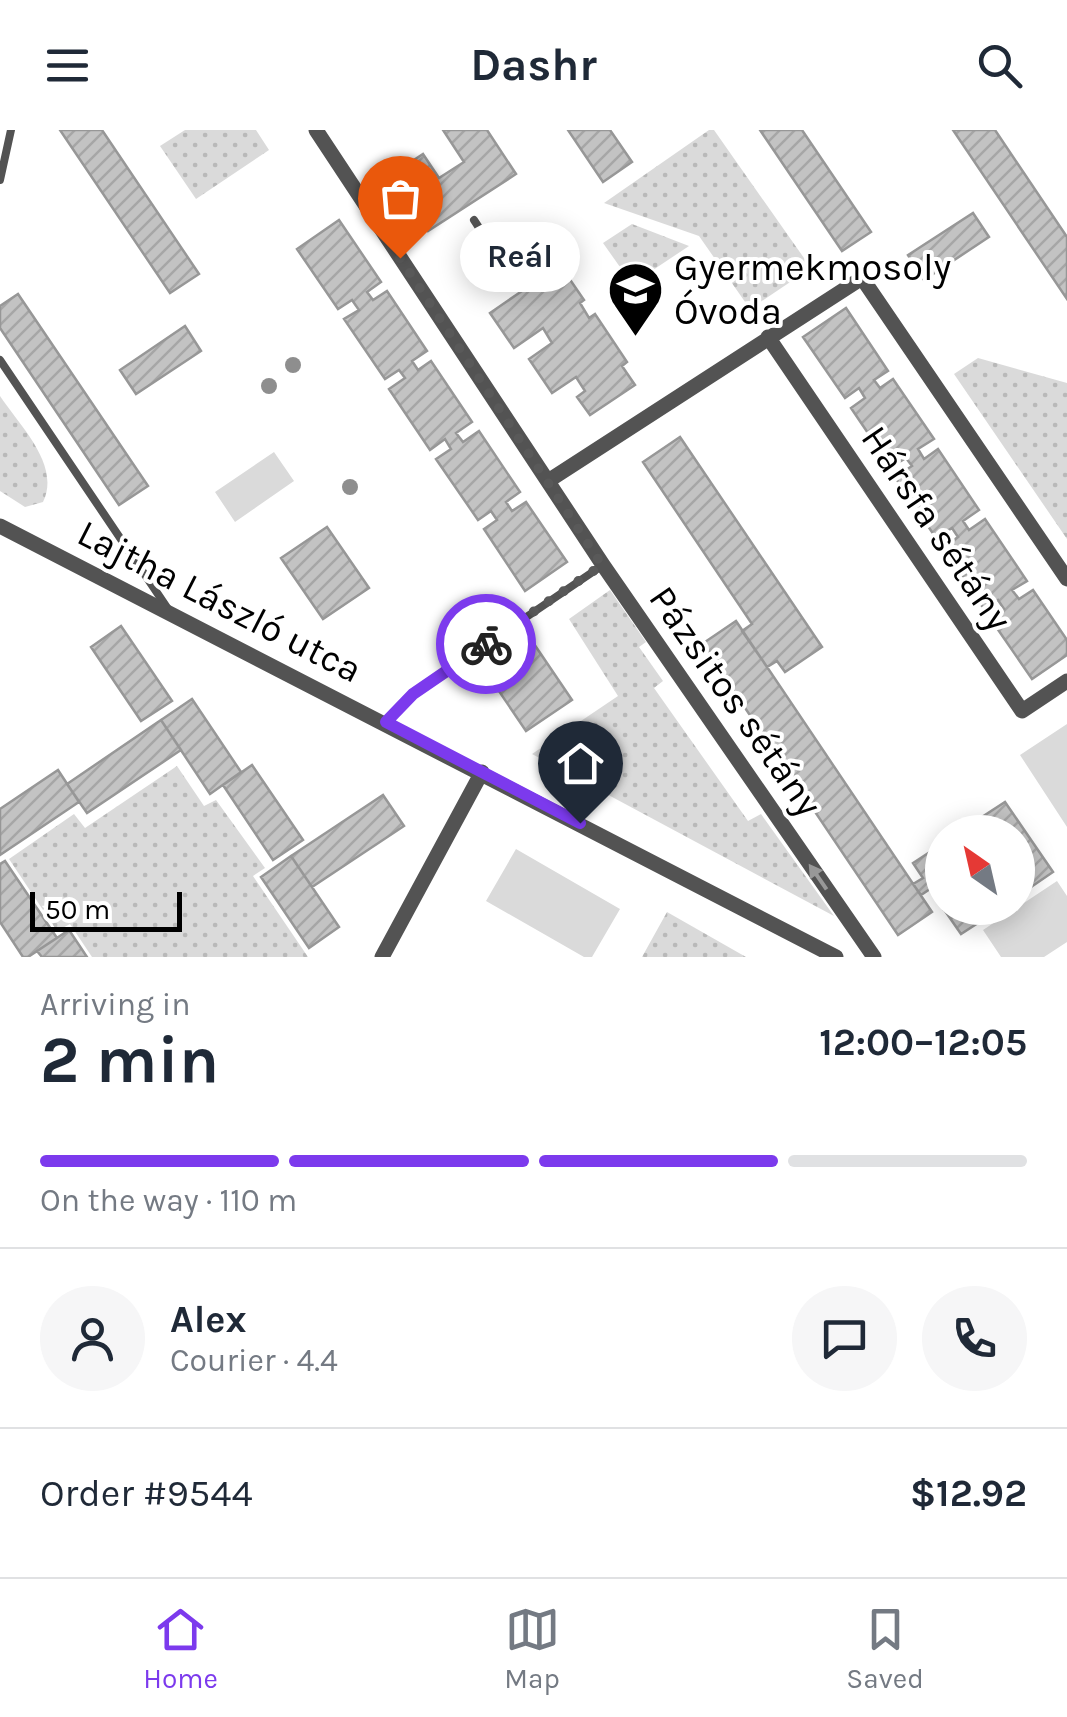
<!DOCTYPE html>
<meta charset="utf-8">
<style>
body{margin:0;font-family:Karla,sans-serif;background:#f6f6f7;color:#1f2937;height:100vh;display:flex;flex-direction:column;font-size:38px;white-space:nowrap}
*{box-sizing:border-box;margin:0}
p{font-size:32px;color:#747a83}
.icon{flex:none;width:55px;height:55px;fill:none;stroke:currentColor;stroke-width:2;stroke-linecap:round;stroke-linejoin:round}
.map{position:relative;height:827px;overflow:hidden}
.panel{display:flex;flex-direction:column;background:#fff;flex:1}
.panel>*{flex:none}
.needle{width:65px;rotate:326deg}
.tools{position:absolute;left:925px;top:685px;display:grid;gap:20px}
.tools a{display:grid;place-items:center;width:110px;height:110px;border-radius:50%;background:#fff;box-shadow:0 5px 25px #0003;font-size:50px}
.scale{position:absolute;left:30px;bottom:25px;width:152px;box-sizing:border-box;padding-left:10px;border:5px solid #000;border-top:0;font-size:28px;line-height:35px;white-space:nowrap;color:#000;-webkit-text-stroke:8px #fff;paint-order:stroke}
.pin{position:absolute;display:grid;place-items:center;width:85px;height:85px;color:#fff;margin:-102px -42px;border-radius:50% 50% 50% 0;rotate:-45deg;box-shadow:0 0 10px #0007}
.pin .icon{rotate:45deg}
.courier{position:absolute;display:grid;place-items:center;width:100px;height:100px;margin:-50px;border:8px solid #7c3aed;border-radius:50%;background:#fff;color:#222;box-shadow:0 2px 12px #0007}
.bubble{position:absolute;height:70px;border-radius:35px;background:#fff;box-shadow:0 5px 25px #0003;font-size:32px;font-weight:700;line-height:70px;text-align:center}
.headline em{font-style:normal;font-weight:700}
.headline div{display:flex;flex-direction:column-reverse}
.headline{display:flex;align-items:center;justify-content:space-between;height:170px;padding:0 40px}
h1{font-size:65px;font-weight:700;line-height:75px}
.bar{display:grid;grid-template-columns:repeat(4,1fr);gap:15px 10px;align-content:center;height:120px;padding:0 40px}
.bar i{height:12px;border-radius:8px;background:#e0e1e3}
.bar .selected{background:#7c3aed}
.bar p{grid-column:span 4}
.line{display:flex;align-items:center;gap:25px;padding:0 40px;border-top:2px solid #e0e1e3}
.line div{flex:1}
.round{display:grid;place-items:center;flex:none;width:105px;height:105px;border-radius:52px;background:#f6f6f7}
header{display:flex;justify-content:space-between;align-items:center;height:130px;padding:0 40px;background:#fff;font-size:45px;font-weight:700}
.dock{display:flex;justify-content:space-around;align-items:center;height:140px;border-top:2px solid #e0e1e3;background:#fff;font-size:28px;color:#747a83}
.dock a{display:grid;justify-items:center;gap:5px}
.dock .selected{color:#7c3aed}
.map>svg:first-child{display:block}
.green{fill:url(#green-dots)}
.pitch{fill:#dadada}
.building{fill:url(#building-hatch);stroke:#979797;stroke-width:2.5}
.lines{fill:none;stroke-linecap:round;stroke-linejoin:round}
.lane{stroke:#535353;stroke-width:8}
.street{stroke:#535353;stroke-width:15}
.tree{fill:#8e8e8e}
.oneway{fill:#989898}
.done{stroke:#595959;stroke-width:10;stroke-dasharray:0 18}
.route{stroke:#7c3aed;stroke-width:12}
.labels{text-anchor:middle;stroke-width:8;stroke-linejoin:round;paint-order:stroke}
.poi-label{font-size:38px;fill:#000;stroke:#fff;text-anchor:start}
.street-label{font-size:38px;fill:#000;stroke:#fff}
</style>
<header><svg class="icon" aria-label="menu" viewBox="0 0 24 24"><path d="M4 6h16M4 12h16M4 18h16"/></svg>Dashr<svg class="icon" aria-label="search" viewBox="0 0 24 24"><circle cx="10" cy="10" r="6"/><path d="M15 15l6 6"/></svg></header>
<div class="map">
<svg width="1067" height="827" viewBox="0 0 1067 827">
<defs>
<pattern id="green-dots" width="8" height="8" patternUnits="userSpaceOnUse" patternTransform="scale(2.5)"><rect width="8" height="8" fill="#dadada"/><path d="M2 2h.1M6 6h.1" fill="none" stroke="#b9b9b9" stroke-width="1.8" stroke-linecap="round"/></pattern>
<pattern id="building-hatch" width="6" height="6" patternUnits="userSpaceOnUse" patternTransform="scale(2.5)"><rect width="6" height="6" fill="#c3c3c3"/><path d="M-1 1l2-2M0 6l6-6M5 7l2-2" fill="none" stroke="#a6a6a6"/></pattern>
</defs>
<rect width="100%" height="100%" fill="#fff"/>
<!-- green -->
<path class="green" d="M185,0H256L269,20L196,69L160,16Z
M709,0H714L811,138L750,179L699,106L604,73Z
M632,94L689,116L632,154L603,113Z
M978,228L1067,253V409L954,244Z
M0,266C20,296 61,335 43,372L25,377L0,361Z
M610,460L646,512L639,517L663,551L654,558L748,691L761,684L834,786L532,624L618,566L569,489Z
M177,636L204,676L216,670L265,738L253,746L308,827H92L70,794L57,801L9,729L74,684L85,698Z
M667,782L746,827H642Z"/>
<!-- pitch -->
<path class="pitch" d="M274,322L294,351L235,392L215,362Z
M1067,594V697L1020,625Z
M516,719L620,779L592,827H584L486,771Z
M1057,751L1067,766V812L1044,827H1001L983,800Z"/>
<!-- building -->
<path class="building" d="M60,0H102L199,144L170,163Z
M443,0H487L516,44L428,101L391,45L423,24L439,48L464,32Z
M568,0H610L632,32L603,52Z
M760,0H802L871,102L842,121Z
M953,0H995L1067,107V169Z
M973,83L989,107L924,150L908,125Z
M339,90L381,152L367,162L373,170L387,161L427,221L412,231L418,240L431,231L472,292L456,303L463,312L479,301L520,362L506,372L512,381L526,372L567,432L525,461L484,399L497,390L491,381L478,390L436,329L451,319L445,309L430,320L389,259L405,248L399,240L385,249L344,189L359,180L352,170L338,179L297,119Z
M538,103L584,170L580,173L589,188L595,184L627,232L622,236L635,255L590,285L577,267L585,261L576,247L552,263L529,229L552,213L543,198L514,218L490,183L522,161L500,129Z
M18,164L148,356L119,375L0,198V176Z
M846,178L888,241L874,250L880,258L893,249L934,309L918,319L924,329L938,319L979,380L963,391L969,400L985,389L1027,451L1012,460L1019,469L1033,460L1067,510V525L1032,549L990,488L1004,479L998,470L984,479L943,418L958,407L952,398L936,408L895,347L912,336L906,328L891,337L851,278L865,268L859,258L845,268L803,207Z
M185,196L201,221L136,264L120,240Z
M680,307L822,517L785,542L777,531L767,537L742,501L752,494L643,332Z
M327,397L369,458L323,489L281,428Z
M736,491L932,782L898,805L702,514Z
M121,496L172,571L141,591L91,517Z
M530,508L572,570L526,601L484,539Z
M192,569L241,642L210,664L161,590Z
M161,590L181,620L87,683L67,654Z
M252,635L303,710L273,730L223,655Z
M58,640L79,672L0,725V679Z
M383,665L404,696L312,757L291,726Z
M1005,672L1053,742L1018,766V702H959Z
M942,714V777L930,759L921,765L913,754L923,748L913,733Z
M291,726L339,797L309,818L261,747Z
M5,731L57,808L28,827H23L0,792V734Z
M943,778H1001L961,804Z
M69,800L87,827H42L37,821Z"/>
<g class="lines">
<!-- lane -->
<path class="lane" d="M0,50L11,0
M474,90L489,113
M0,230L168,479
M386,592L413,564L603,435"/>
<!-- street -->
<path class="street" d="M316,0L603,435L874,827
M768,207L1022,581L1067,551
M548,351L862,148L1067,449
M0,396L836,827
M382,827L482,642"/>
</g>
<!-- trees -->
<g class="tree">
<circle cx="293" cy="235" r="8"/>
<circle cx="269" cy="256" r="8"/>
<circle cx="350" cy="357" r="8"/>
</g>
<!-- one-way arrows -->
<defs><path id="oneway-solid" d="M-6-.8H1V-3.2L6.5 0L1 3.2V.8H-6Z" transform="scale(2.5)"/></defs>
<use class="oneway" href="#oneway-solid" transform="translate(818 747) rotate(-125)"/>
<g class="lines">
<!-- done -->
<path class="done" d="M400,128L602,435L486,514"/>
<!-- route -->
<path class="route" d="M486,514L413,564L386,592L580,693"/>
</g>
<!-- icons -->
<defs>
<symbol id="school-pin" viewBox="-11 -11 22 30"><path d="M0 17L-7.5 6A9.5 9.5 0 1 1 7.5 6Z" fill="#000" stroke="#fff"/><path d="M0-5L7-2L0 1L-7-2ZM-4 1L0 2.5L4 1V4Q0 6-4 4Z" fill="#fff"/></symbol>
</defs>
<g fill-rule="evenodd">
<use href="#school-pin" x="604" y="128" width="63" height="86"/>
</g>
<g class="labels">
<!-- poi labels -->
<g class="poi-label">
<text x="674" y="150">Gyermekmosoly<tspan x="674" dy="44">Óvoda</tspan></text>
</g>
<!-- street labels -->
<g class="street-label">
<text transform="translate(937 398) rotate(56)" y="13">Hársfa sétány</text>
<text transform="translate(220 471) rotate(27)" y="13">Lajtha László utca</text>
<text transform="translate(736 571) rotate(55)" y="13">Pázsitos sétány</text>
</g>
</g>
</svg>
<div class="tools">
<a><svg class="needle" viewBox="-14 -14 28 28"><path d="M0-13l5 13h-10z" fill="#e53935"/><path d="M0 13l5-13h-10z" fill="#747a83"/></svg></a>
</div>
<div class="scale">50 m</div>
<div class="pin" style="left:400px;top:128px;background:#ea580c"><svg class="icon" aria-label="bag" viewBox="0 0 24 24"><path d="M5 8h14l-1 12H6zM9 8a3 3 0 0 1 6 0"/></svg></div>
<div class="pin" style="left:580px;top:693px;background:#1f2937"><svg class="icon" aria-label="home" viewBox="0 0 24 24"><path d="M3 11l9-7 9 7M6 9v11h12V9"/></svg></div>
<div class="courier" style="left:486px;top:514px"><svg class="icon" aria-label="bike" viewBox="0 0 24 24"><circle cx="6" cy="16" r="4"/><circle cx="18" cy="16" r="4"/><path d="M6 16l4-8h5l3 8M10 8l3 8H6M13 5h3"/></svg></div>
<div class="bubble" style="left:460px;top:92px;width:120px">Reál</div>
</div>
<section class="panel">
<div class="headline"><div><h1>2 min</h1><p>Arriving in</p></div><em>12:00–12:05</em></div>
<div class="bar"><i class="selected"></i><i class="selected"></i><i class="selected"></i><i></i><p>On the way · 110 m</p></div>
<div class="line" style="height:180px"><a class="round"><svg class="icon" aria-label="person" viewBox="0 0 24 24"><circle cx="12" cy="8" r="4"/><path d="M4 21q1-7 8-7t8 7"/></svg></a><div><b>Alex</b><p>Courier · 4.4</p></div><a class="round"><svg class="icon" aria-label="chat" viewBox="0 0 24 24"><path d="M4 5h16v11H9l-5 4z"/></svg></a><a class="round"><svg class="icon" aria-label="phone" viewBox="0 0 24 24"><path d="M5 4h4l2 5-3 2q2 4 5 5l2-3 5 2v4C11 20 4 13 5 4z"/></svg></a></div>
<div class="line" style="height:130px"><div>Order #9544</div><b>$12.92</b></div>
</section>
<nav class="dock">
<a class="selected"><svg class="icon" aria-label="home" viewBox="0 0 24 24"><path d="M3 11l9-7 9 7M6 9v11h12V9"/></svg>Home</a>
<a><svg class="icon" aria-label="map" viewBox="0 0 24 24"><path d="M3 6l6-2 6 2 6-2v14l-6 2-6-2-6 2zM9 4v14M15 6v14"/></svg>Map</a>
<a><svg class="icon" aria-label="saved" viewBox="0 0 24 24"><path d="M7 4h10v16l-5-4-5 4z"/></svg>Saved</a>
</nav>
